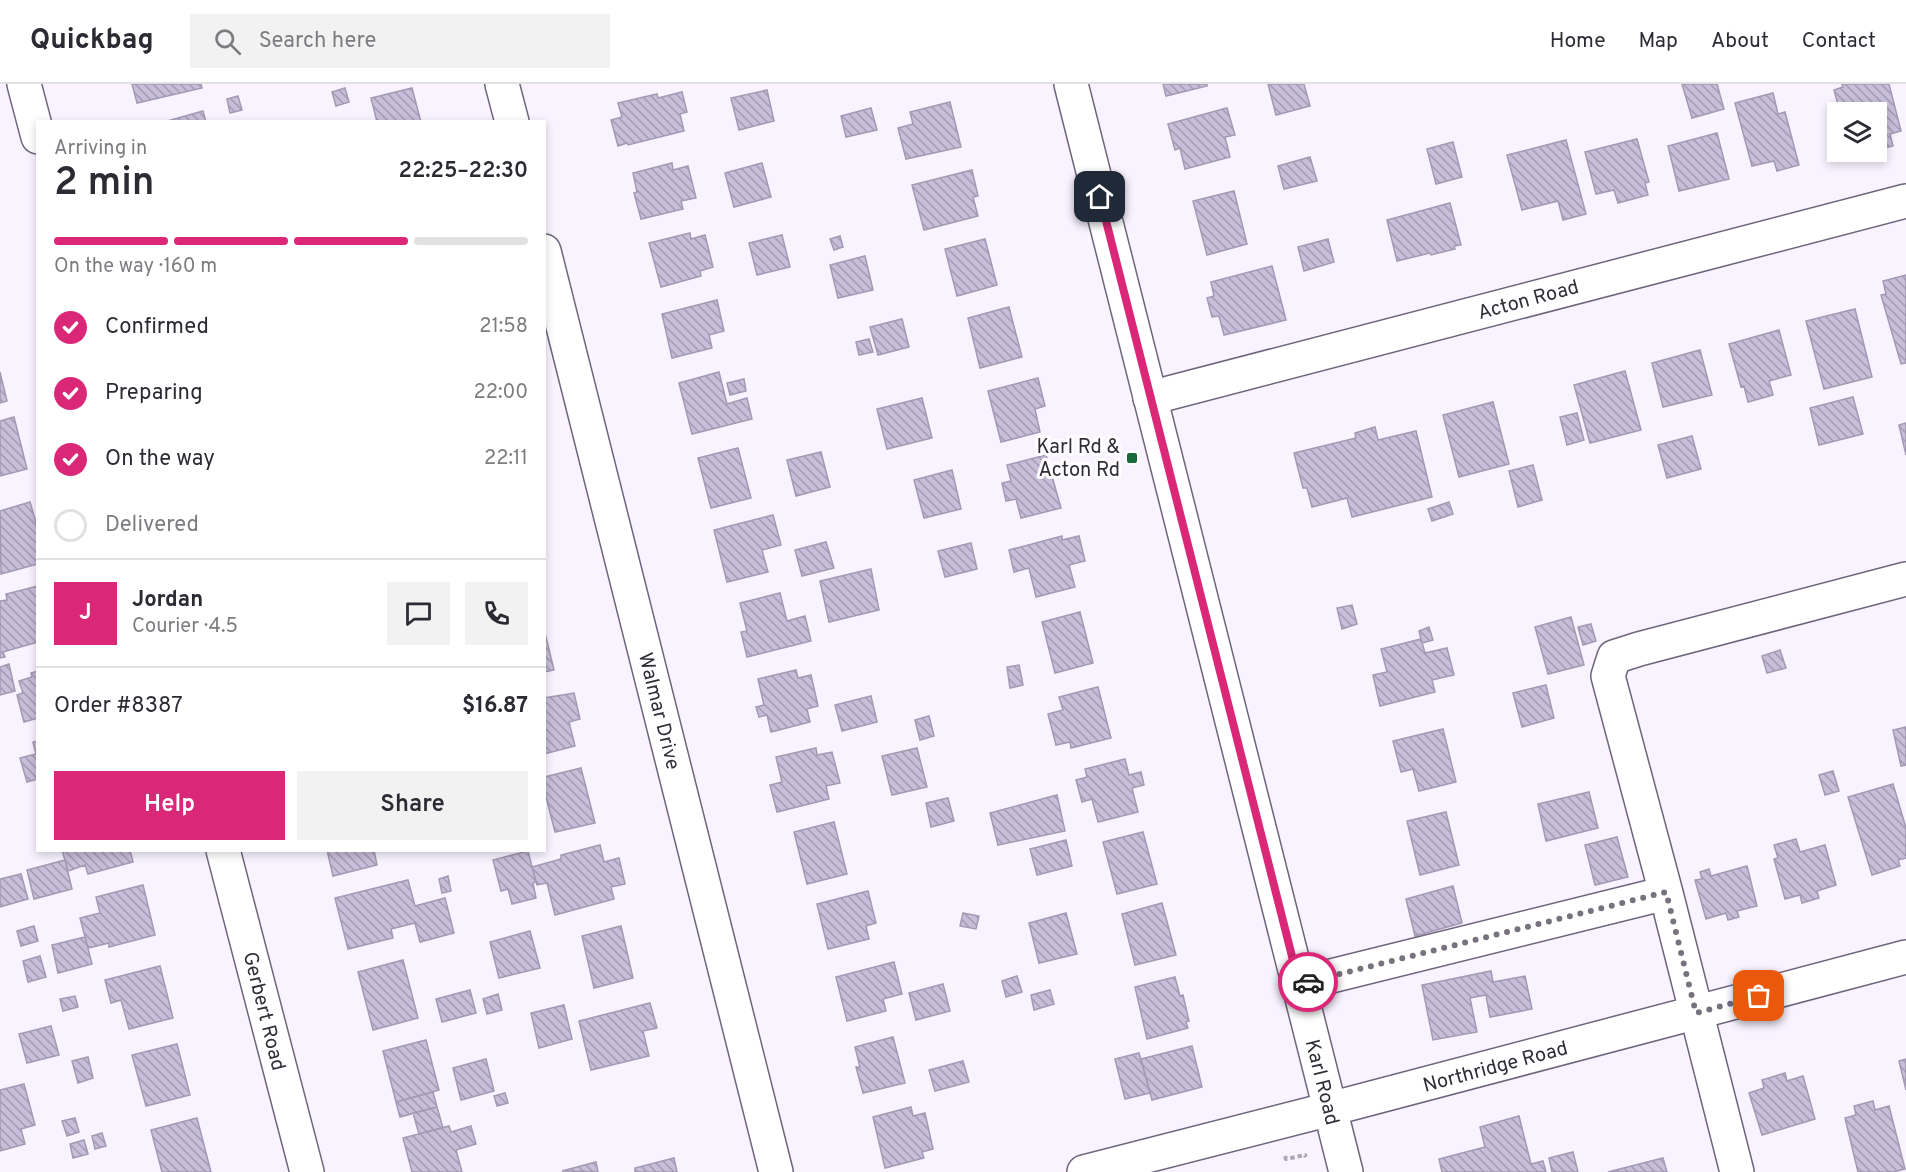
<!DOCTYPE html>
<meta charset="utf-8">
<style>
body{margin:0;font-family:Overpass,sans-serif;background:#f2f2f3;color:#2b2b33;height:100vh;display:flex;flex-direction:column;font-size:22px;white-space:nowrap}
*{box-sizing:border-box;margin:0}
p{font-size:20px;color:#7c7c81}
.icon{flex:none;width:33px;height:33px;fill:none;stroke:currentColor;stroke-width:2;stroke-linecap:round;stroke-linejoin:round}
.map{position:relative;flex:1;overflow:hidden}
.drawer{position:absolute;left:36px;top:36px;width:510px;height:732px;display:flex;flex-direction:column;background:#fff;border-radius:0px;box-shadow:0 3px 9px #0003}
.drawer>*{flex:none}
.controls{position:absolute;left:1827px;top:18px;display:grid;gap:12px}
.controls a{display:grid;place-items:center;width:60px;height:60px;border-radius:0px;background:#fff;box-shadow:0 3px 9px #0003;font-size:30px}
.pin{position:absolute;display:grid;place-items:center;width:51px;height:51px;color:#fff;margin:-26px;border-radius:12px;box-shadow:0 3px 9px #0006}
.courier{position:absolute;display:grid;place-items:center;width:60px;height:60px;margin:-30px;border:4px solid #db2777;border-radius:50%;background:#fff;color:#222;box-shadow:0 2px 8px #0007}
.headline em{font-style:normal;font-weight:600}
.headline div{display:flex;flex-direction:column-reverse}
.headline{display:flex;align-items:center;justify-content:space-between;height:102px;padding:0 18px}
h1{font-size:39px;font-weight:600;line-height:45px}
.bar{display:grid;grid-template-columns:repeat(4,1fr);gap:9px 6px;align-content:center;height:72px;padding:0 18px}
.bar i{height:8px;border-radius:4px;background:#e1e1e2}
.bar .selected{background:#db2777}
.bar p{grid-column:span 4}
.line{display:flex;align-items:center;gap:15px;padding:0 18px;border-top:2px solid #e1e1e2}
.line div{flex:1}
.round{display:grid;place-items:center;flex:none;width:63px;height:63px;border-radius:0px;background:#f2f2f3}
ol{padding:0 18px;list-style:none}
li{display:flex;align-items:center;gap:18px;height:66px}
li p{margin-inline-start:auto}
li .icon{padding:6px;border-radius:50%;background:#db2777;color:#fff;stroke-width:4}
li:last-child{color:#7c7c81}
li i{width:33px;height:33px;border:3px solid #e1e1e2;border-radius:50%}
.button{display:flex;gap:12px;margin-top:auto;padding:12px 18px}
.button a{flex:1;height:69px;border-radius:0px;background:#db2777;color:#fff;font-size:24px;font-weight:600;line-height:69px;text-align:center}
.button a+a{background:#f2f2f3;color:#2b2b33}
header{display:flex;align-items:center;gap:36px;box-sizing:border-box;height:84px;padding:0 30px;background:#fff;border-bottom:2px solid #e1e1e2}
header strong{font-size:28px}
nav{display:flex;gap:33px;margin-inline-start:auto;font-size:21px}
.search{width:420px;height:54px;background:#f2f2f3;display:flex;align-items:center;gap:15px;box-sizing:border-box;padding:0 21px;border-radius:0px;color:#7c7c81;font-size:22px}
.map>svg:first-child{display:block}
.building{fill:url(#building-back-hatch);stroke:#a399b3;stroke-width:1.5}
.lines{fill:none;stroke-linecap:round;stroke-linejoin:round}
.minor-casing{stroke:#6e657d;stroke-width:36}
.major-casing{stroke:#6e657d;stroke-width:36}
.path{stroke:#aca8b3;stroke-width:4;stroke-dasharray:4.5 3;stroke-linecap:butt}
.minor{stroke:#fff;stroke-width:33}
.major{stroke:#fff;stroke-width:33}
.done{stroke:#77727d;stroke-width:6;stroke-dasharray:0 10.8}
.route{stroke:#db2777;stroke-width:8}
.poi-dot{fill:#196b3c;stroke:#fff;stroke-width:2}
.labels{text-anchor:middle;stroke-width:6;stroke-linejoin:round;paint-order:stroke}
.street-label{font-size:20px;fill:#312d37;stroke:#fff}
.poi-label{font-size:20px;fill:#312d37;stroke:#fff;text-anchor:end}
</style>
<header>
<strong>Quickbag</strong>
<div class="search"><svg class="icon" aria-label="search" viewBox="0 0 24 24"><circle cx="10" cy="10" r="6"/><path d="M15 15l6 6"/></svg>Search here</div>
<nav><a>Home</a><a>Map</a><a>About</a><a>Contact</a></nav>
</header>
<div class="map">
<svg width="1906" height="1088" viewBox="0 0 1906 1088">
<defs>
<pattern id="building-back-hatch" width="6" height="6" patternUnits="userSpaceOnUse" patternTransform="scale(1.5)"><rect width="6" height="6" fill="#c9beda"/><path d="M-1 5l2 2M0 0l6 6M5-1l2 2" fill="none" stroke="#a49bb2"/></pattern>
</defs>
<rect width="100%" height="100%" fill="#f8f3ff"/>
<!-- building -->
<path class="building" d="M132,0H201L202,4L137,19Z
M1163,0H1207V2L1166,12Z
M1268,0H1304L1310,22L1276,31Z
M1682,0H1717L1724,25L1692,34Z
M1842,0H1889L1901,47L1890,50L1893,62L1876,66V28H1840L1834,6L1843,3Z
M345,4L349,18L336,22L332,8Z
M412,4L421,38H377L371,14Z
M767,6L774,37L739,46L731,14Z
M682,8L687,28L680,30L684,47L628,61L627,59L618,62L611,36L622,33L618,19L657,10L658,14Z
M1773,9L1778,30L1785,28L1799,81L1777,87L1774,77L1752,82L1735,19Z
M238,12L242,26L230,29L227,15Z
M950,18L961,63L906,75L898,44L913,40L910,28Z
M871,24L877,46L846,53L841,32Z
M1227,24L1235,51L1225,53L1230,73L1185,85L1180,64L1175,66L1168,40Z
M203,27L206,38H164Z
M1838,29V51H1835L1830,32Z
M1717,49L1729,95L1679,107L1668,62Z
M1637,55L1649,98L1645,99L1648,111L1618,119L1614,106L1596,110L1585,68Z
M1566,56L1586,130L1563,136L1558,117L1522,126L1507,71Z
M1453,58L1462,93L1436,100L1427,65Z
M1310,73L1317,97L1284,105L1278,82Z
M672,79L673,86L688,82L696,114L681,117L683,125L641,135L634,109L637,108L633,89Z
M762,79L771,113L734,123L725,89Z
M972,86L978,112L973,113L978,132L924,146L912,101Z
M1234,107L1247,160L1207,171L1193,117Z
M1450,119L1461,161L1454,162L1455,165L1431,171L1430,169L1397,177L1387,136Z
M690,149L691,155L705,151L713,183L700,187L701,192L661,203L649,159Z
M782,151L790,183L757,191L749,159Z
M840,152L843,163L834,166L830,155Z
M985,155L997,201L957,212L945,165Z
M1328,155L1334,178L1304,187L1298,163Z
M865,172L873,206L838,214L830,181Z
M1272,182L1286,236L1224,251L1219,232L1212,233L1207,214L1214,212L1211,198Z
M1906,191V279L1901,280L1881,211L1886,210L1883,197Z
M717,216L724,247L709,251L712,264L672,274L662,230Z
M1009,223L1022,273L980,284L968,234Z
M1855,225L1872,293L1824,305L1806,237Z
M902,235L909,263L878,271L870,243Z
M1779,246L1791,291L1769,297L1773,311L1748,318L1744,302L1741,303L1729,260Z
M869,255L873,268L859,271L856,258Z
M1700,266L1712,311L1663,323L1652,279Z
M1625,287L1641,346L1590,359L1574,301Z
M0,288L7,317L0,319Z
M719,288L727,320L747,314L752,335L692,350L679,299Z
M1038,294L1045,322L1035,325L1040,348L1001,358L988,307Z
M744,295L746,307L730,311L727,299Z
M1853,313L1863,350L1819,361L1810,324Z
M922,314L932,354L887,365L877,325Z
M1493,318L1509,380L1459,393L1443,331Z
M1577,329L1584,356L1567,361L1560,333Z
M14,333L27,385L0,392V337Z
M1906,339V371L1899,341Z
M1375,343L1378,356L1416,347L1432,413L1352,433L1347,414L1312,423L1307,404H1303L1294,369L1356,354L1355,349Z
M1692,352L1701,385L1667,394L1658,361Z
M738,364L751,414L711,424L698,374Z
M821,368L830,403L796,412L787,376Z
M1046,371L1061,424L1021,434L1016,415L1006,417L1002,399L1011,397L1007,381Z
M1533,381L1542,416L1518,423L1509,387Z
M952,386L961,425L924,434L914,396Z
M30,418L38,445V480L1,490L0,427Z
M1449,418L1453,430L1432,437L1428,425Z
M773,431L781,461L762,466L768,488L727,498L714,446Z
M1062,452V456L1079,452L1085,477L1069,481L1075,503L1036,513L1029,484L1014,488L1009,466Z
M826,458L834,484L802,492L795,466Z
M971,459L977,485L945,493L938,467Z
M871,485L879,526L829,538L820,497Z
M38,502V558L3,568L5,573L0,574V517L7,516L6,510Z
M780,509L787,537L805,532L811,557L747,573L741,548L747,547L740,519Z
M1352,521L1357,540L1342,545L1337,524Z
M1080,528L1093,579L1055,589L1042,538Z
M1571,533L1584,581L1548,590L1535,543Z
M1591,540L1596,557L1583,561L1578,543Z
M1429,543L1433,556L1422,559L1419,547Z
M544,545L554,586L544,588Z
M1421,555L1425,569L1447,564L1454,591L1432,596L1435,608L1380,622L1373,591L1387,588L1381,565Z
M1780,566L1786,584L1767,589L1762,572Z
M9,580L15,607L0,611V583Z
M1019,581L1023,601L1010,604L1007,583Z
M796,586L798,594L811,591L818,622L807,625L810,638L771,648L767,631L759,633L756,623L764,621L758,595Z
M38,587V634L24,638L17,611L23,609L19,597L32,593L31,589Z
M1546,601L1554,634L1522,643L1513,609Z
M1098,603L1111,654L1071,664L1070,658L1056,661L1048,630L1063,626L1059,613Z
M574,609L580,635L569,638L575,662L544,670V614Z
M871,612L877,638L842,647L835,621Z
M929,632L934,652L920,656L915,636Z
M1906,643V681L1901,682L1893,646Z
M1443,645L1456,698L1419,707L1413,685L1401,688L1393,657Z
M38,657V695L27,698L20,674L36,670L33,658Z
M816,664L817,671L832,668L840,699L826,702L829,715L777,728L770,701L782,698L776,673Z
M917,664L927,703L892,711L882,672Z
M1125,675L1129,691L1141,688L1144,701L1132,704L1138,728L1098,738L1092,715L1082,718L1076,696L1087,693L1085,685Z
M581,684L595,739L555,748L544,705V693Z
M1833,687L1839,707L1825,711L1819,691Z
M1893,700L1906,744V774L1898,776L1900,782L1872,791L1848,713Z
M1589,708L1598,744L1546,757L1538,720Z
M1057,711L1065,747L998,761L990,729Z
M948,714L954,737L931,743L926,719Z
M1446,728L1459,781L1420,791L1407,737Z
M834,738L847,790L807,800L794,748Z
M1143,748L1157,800L1117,810L1103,758Z
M1617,753L1628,793L1595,801L1585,761Z
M1796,755L1800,768L1825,761L1836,801L1817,807L1819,814L1802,819L1800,811L1785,815L1774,775L1778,774L1774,761Z
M1066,756L1072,782L1037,791L1030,765Z
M600,761L604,778L619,774L625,800L611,803L614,815L555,831L547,799L537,801L532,783L561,775V771Z
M62,766H130L133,778L88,790L85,781L68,787Z
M327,766H374L377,781L333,792Z
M528,767L536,798L533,799L536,814L512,820L508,805L501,807L493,776Z
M65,776L72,805L34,815L27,786Z
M1747,782L1757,822L1737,827L1739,833L1728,836L1726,829L1706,835L1695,796L1702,795L1700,788L1709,785L1711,792Z
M21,790L28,815L0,823V795Z
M448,792L451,807L442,809L439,795Z
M408,796L415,822L445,814L454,849L420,858L415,839L391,845L393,854L348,865L335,814Z
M143,801L155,851L109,863V859L88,864L80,834L100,829L96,813Z
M1453,802L1462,839L1415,852L1406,815Z
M868,807L876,839L866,842L869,855L828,865L817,820Z
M1162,819L1176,871L1135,881L1122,830Z
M963,829L979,832L976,845L960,842Z
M1066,829L1077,870L1039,879L1029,839Z
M34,842L38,857L21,862L17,847Z
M621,842L633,894L594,904L582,852Z
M530,847L540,884L499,894L490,858Z
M85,853L92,880L58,889L52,861Z
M40,872L46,893L28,898L23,877Z
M403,876L418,934L373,946L358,888Z
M894,878L902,910L883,915L886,927L847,937L836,893Z
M160,882L173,934L129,945L121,916L111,919L105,896Z
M1491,887L1493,898L1525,892L1532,925L1490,933L1486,911L1470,914L1477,948L1433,956L1422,901Z
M1017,892L1022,908L1006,913L1002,897Z
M1175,893L1180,912L1183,911L1189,937L1186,938L1188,944L1147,955L1135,903Z
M943,900L950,927L916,936L909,909Z
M470,906L476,929L442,938L436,915Z
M1050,906L1054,920L1034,926L1031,911Z
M498,910L502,926L487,930L483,915Z
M75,912L78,923L63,927L60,915Z
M650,919L657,944L643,947L649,972L591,986L579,937Z
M564,921L572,955L539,964L531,929Z
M51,942L59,971L27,979L19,950Z
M893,953L905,999L863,1009L856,983H860L855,963Z
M426,956L439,1006L396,1018L383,967Z
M177,960L190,1011L146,1022L132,971Z
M1192,962L1202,1003L1152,1016L1141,975Z
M1139,969L1150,1009L1125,1015L1115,975Z
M88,973L93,994L78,999L72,977Z
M486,975L494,1007L461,1016L453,984Z
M1906,975V1006L1899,977Z
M963,977L969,998L935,1007L929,986Z
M1785,989L1787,997L1803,992L1815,1035L1762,1051L1749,1009L1764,1004L1762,996Z
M24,1000L35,1041L21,1045L25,1060L0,1067V1006Z
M433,1008L437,1023L400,1033L396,1018Z
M505,1009L508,1019L497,1022L494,1012Z
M1873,1017L1875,1026L1889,1022L1905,1085L1893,1088H1858L1845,1034L1856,1031L1854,1022Z
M437,1023L443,1044L419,1050L413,1029Z
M911,1023L913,1032L925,1029L933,1065L922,1068L924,1074L885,1084L873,1033Z
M1519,1032L1531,1080L1543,1077L1546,1088H1442L1439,1075L1485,1063L1480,1043Z
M75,1034L79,1048L67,1052L62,1037Z
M197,1034L211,1088H162L151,1046Z
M449,1042L451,1048L471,1042L476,1060L456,1066L462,1088H412L403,1054Z
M102,1049L106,1062L95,1065L92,1052Z
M84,1056L88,1070L73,1074L70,1060Z
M1573,1068L1578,1088H1552L1549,1074Z
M674,1074L677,1088H635V1084Z
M1663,1074L1667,1088H1608Z
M596,1078L598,1088L562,1087Z"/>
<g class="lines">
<defs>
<path id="minor" d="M24,0L38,53
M502,0L512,38
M544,167L776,1088
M1150,314L1906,117
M223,766L307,1088
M1666,809L1608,592L1614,573L1639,565L1906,495
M1299,900L1666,809L1737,1088
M1084,1088L1330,1025L1906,873"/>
<path id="major" d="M1071,0L1346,1088"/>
</defs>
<!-- minor casing -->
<use href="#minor" class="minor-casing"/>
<!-- major casing -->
<use href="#major" class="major-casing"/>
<!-- path -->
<path class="path" d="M1285,1072L1286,1075L1305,1071L1306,1073"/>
<!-- minor -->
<use href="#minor" class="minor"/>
<!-- major -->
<use href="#major" class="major"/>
</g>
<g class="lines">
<!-- done -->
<path class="done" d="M1308,898L1666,808L1696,929L1759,912"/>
<!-- route -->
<path class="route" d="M1100,113L1299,900L1308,898"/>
</g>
<!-- markers -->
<rect class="poi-dot" x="1126" y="368" width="12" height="12" rx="3"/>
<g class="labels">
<!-- street labels -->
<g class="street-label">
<text transform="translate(1528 215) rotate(-15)" y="7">Acton Road</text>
<text transform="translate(660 627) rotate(76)" y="7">Walmar Drive</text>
<text transform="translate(265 927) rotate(76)" y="7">Gerbert Road</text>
<text transform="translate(1495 982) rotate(-15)" y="7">Northridge Road</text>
<text transform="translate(1323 998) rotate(76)" y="7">Karl Road</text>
</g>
<!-- poi labels -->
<g class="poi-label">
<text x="1120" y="369">Karl Rd &amp;<tspan x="1120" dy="23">Acton Rd</tspan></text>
</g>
</g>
</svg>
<div class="controls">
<a><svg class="icon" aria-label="layers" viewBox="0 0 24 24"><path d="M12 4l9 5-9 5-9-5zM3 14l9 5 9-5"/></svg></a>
</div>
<div class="pin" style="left:1759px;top:912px;background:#ea580c"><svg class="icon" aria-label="bag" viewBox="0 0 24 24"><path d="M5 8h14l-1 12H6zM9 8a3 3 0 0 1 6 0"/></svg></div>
<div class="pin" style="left:1100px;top:113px;background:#1f2937"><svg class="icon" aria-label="home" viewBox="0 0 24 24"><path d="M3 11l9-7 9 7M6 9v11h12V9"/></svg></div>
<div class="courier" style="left:1308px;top:898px"><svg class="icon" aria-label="car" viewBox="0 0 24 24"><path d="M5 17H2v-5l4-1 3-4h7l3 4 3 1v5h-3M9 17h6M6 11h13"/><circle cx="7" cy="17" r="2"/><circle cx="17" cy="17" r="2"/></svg></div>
<section class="drawer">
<div class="headline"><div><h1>2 min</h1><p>Arriving in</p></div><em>22:25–22:30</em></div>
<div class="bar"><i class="selected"></i><i class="selected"></i><i class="selected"></i><i></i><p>On the way · 160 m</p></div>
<ol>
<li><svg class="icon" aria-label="check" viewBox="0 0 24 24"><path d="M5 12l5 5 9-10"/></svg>Confirmed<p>21:58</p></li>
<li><svg class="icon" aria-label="check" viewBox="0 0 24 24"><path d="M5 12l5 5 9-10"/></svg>Preparing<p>22:00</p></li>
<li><svg class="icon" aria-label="check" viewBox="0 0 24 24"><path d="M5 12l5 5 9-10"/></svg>On the way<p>22:11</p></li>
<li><i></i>Delivered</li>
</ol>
<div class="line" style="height:108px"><b class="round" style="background:#db2777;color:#fff">J</b><div><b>Jordan</b><p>Courier · 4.5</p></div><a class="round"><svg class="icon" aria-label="chat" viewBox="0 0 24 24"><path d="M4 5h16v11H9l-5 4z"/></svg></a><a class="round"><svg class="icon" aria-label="phone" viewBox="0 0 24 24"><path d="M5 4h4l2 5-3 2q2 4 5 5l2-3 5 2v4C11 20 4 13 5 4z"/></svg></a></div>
<div class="line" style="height:78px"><div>Order #8387</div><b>$16.87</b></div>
<div class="button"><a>Help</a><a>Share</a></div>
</section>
</div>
